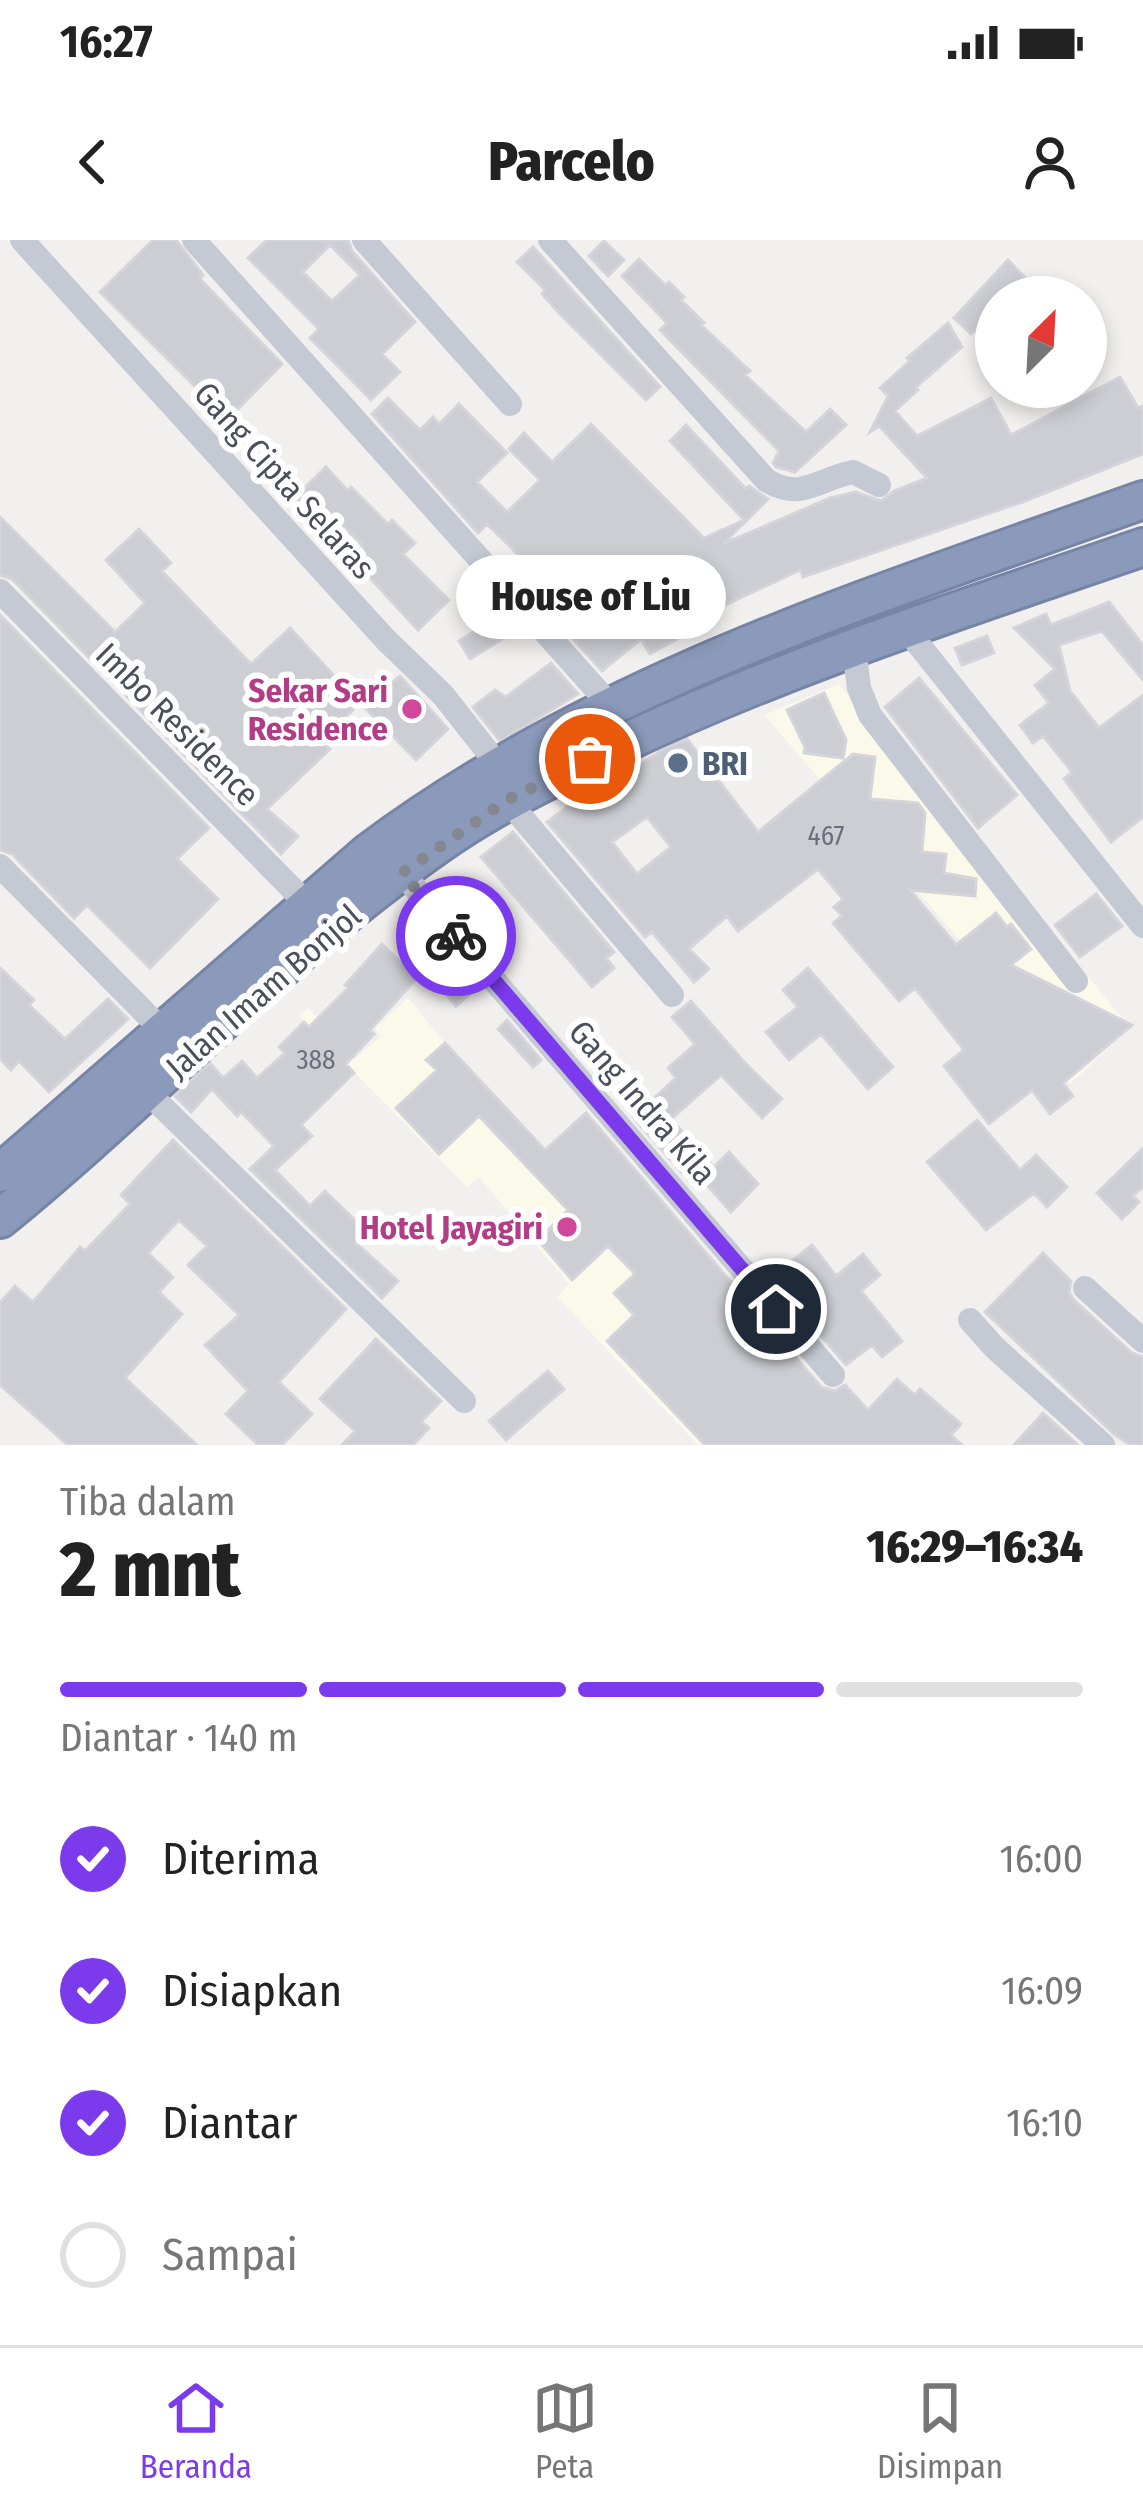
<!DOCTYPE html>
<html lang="id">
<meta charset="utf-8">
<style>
body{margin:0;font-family:"Fira Sans Condensed",sans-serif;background:#f6f6f6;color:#222;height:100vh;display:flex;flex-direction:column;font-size:45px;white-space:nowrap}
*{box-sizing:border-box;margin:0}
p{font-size:39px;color:#767676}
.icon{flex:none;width:66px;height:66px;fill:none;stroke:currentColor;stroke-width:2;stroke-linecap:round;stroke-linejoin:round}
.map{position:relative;height:1205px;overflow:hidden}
.details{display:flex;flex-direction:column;background:#fff;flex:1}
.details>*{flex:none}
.needle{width:78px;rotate:24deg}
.controls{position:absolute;left:975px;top:36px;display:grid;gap:24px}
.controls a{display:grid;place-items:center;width:132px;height:132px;border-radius:50%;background:#fff;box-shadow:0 6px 18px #0003;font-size:60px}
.pin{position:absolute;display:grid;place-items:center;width:102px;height:102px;color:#fff;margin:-51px;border:6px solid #fff;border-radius:50%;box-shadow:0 3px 12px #0007}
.courier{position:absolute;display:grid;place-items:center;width:120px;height:120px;margin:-60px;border:9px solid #7c3aed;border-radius:50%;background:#fff;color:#222;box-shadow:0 3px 15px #0007}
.bubble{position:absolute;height:84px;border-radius:42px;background:#fff;box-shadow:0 6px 18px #0003;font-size:39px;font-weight:800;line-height:84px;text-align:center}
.head em{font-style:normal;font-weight:800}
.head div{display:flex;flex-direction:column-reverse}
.head{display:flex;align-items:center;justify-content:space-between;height:204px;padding:0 60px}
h1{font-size:78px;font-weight:800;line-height:90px}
.bar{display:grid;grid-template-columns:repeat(4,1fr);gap:18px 12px;align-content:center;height:144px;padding:0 60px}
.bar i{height:15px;border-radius:9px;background:#e0e0e0}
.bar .selected{background:#7c3aed}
.bar p{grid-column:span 4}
ol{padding:0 60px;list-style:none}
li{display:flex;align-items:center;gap:36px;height:132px}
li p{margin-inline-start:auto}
li .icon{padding:12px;border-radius:50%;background:#7c3aed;color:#fff;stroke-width:4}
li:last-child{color:#767676}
li i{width:66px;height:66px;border:6px solid #e0e0e0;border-radius:50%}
.status{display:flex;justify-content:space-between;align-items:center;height:84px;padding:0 60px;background:#fff;direction:ltr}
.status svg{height:33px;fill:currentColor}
header{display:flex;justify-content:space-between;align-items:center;height:156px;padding:0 60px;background:#fff;font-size:54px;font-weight:800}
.menu{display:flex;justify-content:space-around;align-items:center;height:168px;border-top:3px solid #e0e0e0;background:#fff;font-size:33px;color:#767676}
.menu a{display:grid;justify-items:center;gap:6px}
.menu .selected{color:#7c3aed}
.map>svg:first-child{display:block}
.commercial{fill:#fbf9ea}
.building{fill:#ccced3;stroke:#d4d4da;stroke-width:3;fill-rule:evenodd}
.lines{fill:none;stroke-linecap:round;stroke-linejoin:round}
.highway-casing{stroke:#7684a6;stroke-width:42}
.minor{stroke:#c4c9d3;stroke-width:24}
.highway{stroke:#8b99ba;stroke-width:36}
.done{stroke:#84878f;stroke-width:12;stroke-dasharray:0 21.6}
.route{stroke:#7c3aed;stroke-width:15}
.hotel-dot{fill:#d1479c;stroke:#fff;stroke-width:4.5}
.service-dot{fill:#5c6f8a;stroke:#fff;stroke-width:4.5}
.labels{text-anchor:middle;stroke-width:12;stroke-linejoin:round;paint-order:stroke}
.number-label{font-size:27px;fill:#6a6f79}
.street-label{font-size:33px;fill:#494f5b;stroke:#fff}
.hotel-label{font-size:33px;font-weight:bold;fill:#b23c85;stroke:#fff;text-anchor:end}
.service-label{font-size:33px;font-weight:bold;fill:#4e5e75;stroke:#fff;text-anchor:start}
</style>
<div class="status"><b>16:27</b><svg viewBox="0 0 49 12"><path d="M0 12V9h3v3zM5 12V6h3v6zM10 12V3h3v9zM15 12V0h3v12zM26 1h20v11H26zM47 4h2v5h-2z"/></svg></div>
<header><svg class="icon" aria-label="back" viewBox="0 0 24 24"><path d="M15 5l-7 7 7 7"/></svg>Parcelo<svg class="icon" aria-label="person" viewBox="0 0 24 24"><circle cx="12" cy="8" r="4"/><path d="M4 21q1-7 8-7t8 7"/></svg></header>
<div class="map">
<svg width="1143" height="1205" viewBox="0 0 1143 1205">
<rect width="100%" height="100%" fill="#f2f0ef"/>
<!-- commercial -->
<path class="commercial" d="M839,444L1001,630L1130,788L1070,844L965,706L764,475Z
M408,758L445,803L582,949L811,1205H698L557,1057L569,1044L479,937L467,947L299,776L308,768L355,819L380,797L375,788Z"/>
<!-- building -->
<path class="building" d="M153,0H176L203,35L200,39L282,124L228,179L100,52Z
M267,0H348L352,11L415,82L382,114L400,132L371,160L310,98L319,89L248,18ZM330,5L360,35L332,61L303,32Z
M604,1L624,20L608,36L589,16Z
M533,7L660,147L646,160L561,75L542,54L545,50L517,22Z
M639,19L665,45L669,42L684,57L681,60L704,83L701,85L750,131L745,135L806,192L830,169L846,185L795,232L776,227L773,223L779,211L660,90L667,83L622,36Z
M1008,20L1044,57H996V71L971,94L954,78Z
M948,83L962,107L916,147L918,150L895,171L917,196L991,158L1011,195L1120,137L1138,168L1143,166V214L1025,261L803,337L800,330L672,390L677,399L650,414L641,399L602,431L573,399L614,367L587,341L569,359L562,353L546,369L528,348L540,336L487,284L478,293L372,174L388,158L420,190L433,177L439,184L459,164L507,213L477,242L507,272L540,240L509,209L524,193L552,222L591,184L704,298L744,280L670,201L686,185L746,249L749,246L768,259L723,304L830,258L856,252L881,261L894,251L927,238L879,186L870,192L888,156L880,148L910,121L907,118Z
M326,227L348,251L351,247L388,284L392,280L415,303L403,314L449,360L418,390L350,316L362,305L331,274L313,292L290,262Z
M0,277L115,392L145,363L106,320L139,289L171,323L162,331L251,424L290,388L352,455L346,461L353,470L321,500L330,509L267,569L298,596L281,614L12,339L0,335Z
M1109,362L1143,405V440L1102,391L1059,405L1070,451L1099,488L1143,455V577L1111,602L1064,539L1072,532L1043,496L1033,503L1020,485L1049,463L1035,445L1055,429L1014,388L1046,374L1051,385Z
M504,373L515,391L470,419L459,401Z
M0,375L209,588L177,619L218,659L150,728L87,665L74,678L12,614L0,610Z
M987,396L994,413L962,425L955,408Z
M551,423L578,454L500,501L473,467L495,450L506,457Z
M400,436L448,489L416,520L363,466Z
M919,438L1017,555L978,588L885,467Z
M824,453L846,500L843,518L804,513L805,507L787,470Z
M687,499L758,592L853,514L875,517L870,559L918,563L925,573L922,612L946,614L944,633L976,639L975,656L910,650L956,705L996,673L1007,687L1011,684L1031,709L1011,725L1132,785L1063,843L1073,856L1050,874L1032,850L989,884L944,826L964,810L915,748L899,761L833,683L842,676L834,667L843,659L818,629L738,691L727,676L689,709L709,729L694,742L652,692L645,697L547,582L589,550L594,557L660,511ZM647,577L671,607L637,634L612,602Z
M513,592L614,712L606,718L614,728L592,747L481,617Z
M1096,654L1122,686L1080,717L1055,685Z
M382,704L417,738L370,790L374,794L346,824L354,833L301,885L312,896L275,930L310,966L325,951L366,991L355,1002L398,1041L382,1058L250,929L274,906L241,872L237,876L212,849L191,872L175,856L210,823L223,838L242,821L257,838L285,813L279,807L304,782L309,787L348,748L345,745Z
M452,717L478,747L456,766L430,735Z
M0,728L34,760L29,765L65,799L108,759L128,779L49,852L19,821L11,830L0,819Z
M808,728L893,827L868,849L821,794L789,820L766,792L798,767L783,750Z
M691,761L747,825L782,859L762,878L721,835L671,879L714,927L729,912L758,944L731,972L697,934L689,941L633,877L676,838L668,828L695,804L672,777Z
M507,780L541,820L533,827L498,789Z
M445,803L545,910L586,873L821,1147L835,1151L845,1145L868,1170L897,1139L915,1155L920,1149L961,1184L951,1195L962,1205H705L607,1101L634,1075L614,1053L635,1034L608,1006L572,1040L538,1000L568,970L479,876L439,914L396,868L437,830L426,820Z
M977,880L1020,930L1036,915L1067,947L1047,967L1034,953L986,990L927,922Z
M173,900L346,1069L279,1142L312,1174L282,1205H258L226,1174L248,1151L205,1105L239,1075L188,1025L207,1006L179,980L148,1013L173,1037L159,1052L182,1074L125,1138L197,1205H68L0,1145V1063L15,1046L33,1062L80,1007L85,1011L130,964L121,955Z
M1143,908V947L1133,956L1139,962L1122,979L1097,953Z
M812,1005L836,1036L863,1014L880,1035L861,1051L902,1101L882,1117L872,1105L846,1125L771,1037Z
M1043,1013L1071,1041L1069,1052L1074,1060L1132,1113L1143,1117V1205H1131L1115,1195L985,1072Z
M376,1099L441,1161L421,1182L429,1188L413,1205H342L355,1191L320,1159Z
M548,1131L564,1149L506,1200L489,1181Z
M1043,1173L1078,1205H1014Z"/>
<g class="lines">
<defs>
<path id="highway" d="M0,933L368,613C597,441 875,356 1143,260
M0,979C150,857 283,712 442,602C492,567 546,541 601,514C775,429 960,370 1143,307"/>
</defs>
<!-- highway casing -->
<use href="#highway" class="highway-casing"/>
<!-- minor -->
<path class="minor" d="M22,0L386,400L443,455L498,525
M194,0L612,467
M364,0L510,164
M550,0L766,240C801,262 818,239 853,232L879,245
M0,351L308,665
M907,390L1143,686
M854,408L859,448L870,475L1076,741
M507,560L672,755
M0,626L163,791
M402,633L833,1135
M147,852L464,1161
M1085,1048L1143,1101
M970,1080L994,1107L1103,1205"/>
<!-- highway -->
<use href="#highway" class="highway"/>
</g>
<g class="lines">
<!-- done -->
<path class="done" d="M456,696L402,633L507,560L590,519"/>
<!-- route -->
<path class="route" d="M456,696L776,1069"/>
</g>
<!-- markers -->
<g class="hotel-dot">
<circle cx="412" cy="469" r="12"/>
<circle cx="567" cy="987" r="12"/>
</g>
<circle class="service-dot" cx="678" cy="523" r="12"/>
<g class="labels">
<!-- number labels -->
<g class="number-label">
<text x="826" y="605">467</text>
<text x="316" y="829">388</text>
</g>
<!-- street labels -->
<g class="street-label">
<text transform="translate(285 240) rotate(48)" y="12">Gang Cipta Selaras</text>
<text transform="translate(178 484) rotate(45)" y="12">Imbo Residence</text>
<text transform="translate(263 751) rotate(-41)" y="12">Jalan Imam Bonjol</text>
<text transform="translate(643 862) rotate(49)" y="12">Gang Indra Kila</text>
</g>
<!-- hotel labels -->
<g class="hotel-label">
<text x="388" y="462">Sekar Sari<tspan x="388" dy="38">Residence</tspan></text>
<text x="543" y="999">Hotel Jayagiri</text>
</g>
<!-- service labels -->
<g class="service-label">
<text x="702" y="535">BRI</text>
</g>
</g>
</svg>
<div class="controls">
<a><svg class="needle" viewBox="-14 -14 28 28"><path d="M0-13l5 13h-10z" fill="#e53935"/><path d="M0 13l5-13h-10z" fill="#767676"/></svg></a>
</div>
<div class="pin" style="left:590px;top:519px;background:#ea580c"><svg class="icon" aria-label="bag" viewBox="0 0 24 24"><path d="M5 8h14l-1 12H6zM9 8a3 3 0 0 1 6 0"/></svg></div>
<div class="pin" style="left:776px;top:1069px;background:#1f2937"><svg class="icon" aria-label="home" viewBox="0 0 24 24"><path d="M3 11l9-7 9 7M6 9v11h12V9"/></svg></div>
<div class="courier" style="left:456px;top:696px"><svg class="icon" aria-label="bike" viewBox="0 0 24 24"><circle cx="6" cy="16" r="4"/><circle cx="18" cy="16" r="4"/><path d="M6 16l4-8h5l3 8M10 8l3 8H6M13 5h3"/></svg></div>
<div class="bubble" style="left:456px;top:315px;width:270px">House of Liu</div>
</div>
<section class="details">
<div class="head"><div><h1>2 mnt</h1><p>Tiba dalam</p></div><em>16:29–16:34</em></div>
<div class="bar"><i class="selected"></i><i class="selected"></i><i class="selected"></i><i></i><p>Diantar · 140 m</p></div>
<ol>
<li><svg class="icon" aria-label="check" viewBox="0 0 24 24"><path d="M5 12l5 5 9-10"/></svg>Diterima<p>16:00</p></li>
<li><svg class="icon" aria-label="check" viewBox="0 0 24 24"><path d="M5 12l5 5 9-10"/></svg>Disiapkan<p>16:09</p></li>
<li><svg class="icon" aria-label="check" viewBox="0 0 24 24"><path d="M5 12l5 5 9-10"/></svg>Diantar<p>16:10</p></li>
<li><i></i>Sampai</li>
</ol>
</section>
<nav class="menu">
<a class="selected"><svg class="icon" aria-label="home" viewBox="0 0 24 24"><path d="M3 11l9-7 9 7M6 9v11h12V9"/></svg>Beranda</a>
<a><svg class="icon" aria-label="map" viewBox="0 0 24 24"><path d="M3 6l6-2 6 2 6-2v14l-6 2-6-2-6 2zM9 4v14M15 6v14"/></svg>Peta</a>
<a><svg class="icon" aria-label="saved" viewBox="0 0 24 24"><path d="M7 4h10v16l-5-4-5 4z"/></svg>Disimpan</a>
</nav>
